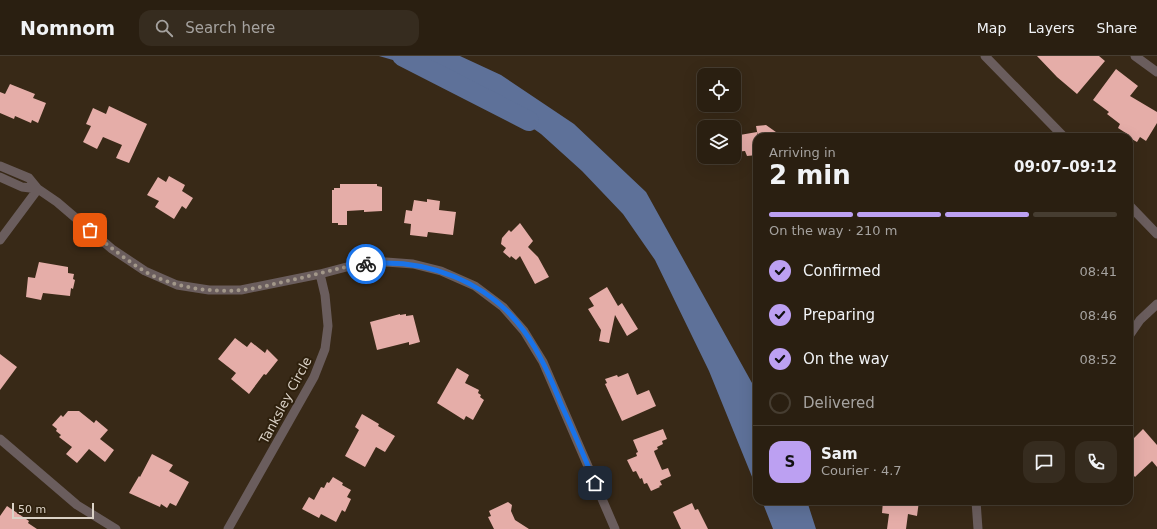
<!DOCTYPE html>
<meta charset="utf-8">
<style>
body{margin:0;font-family:"DejaVu Sans",sans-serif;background:#362c1f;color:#f1f3f6;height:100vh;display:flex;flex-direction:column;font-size:15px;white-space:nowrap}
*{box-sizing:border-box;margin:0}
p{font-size:13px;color:#a5a29f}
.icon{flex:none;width:22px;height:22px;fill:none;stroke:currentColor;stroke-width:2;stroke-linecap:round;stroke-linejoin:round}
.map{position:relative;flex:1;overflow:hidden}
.drawer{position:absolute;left:753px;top:77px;width:380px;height:372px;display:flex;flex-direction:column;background:#2a1f11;border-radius:12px;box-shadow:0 4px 16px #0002,0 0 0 1px #463d31}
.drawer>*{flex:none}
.tools{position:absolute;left:697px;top:12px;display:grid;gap:8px}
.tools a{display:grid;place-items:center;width:44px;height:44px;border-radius:8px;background:#2a1f11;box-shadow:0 4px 16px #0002,0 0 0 1px #463d31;font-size:20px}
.scale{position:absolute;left:12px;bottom:10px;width:82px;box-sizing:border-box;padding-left:4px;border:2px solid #dbd2c7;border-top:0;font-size:11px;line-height:14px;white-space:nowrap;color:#dbd2c7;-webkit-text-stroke:3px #2e200d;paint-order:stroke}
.pin{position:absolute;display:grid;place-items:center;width:34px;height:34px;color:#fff;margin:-17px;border-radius:8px;box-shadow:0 2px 6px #0006}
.courier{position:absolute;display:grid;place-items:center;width:40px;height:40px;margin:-20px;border:3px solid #1a73e8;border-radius:50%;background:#fff;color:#222;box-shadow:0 1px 5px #0007}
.summary em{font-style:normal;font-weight:800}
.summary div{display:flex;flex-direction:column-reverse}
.summary{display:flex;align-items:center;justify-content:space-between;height:68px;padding:0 16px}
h1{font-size:26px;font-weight:800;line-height:30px}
.bar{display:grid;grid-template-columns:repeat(4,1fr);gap:6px 4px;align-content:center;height:48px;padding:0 16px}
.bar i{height:5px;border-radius:3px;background:#463d31}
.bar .on{background:#bca0f2}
.bar p{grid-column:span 4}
.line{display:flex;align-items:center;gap:10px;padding:0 16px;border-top:1px solid #463d31}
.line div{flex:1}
.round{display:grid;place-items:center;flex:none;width:42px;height:42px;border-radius:12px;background:#362c1f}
ol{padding:0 16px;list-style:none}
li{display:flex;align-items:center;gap:12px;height:44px}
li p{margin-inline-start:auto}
li .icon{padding:4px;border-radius:50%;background:#bca0f2;color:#111;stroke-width:4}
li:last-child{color:#a5a29f}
li i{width:22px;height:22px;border:2px solid #463d31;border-radius:50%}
header{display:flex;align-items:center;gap:24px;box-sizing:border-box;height:56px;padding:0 20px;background:#2a1f11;border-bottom:1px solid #463d31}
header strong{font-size:19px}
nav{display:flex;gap:22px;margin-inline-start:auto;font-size:14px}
.search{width:280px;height:36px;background:#362c1f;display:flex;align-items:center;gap:10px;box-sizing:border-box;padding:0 14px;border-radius:12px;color:#a5a29f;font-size:15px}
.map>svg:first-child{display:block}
.water{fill:#5e7199}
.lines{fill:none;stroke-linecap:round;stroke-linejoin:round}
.river{stroke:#5e7199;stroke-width:20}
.building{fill:#e5ada8}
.minor{stroke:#6a5d5d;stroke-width:9}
.done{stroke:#a29789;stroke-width:4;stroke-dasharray:0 7.2}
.route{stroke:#1a73e8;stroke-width:5}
.labels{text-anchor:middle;stroke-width:4;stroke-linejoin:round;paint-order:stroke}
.street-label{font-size:13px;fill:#dbd2c7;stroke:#2e200d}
</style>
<header>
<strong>Nomnom</strong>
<div class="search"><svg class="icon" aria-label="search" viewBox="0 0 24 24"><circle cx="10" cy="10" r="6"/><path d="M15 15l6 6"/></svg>Search here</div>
<nav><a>Map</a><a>Layers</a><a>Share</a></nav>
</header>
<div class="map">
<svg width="1157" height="473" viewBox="0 0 1157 473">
<rect width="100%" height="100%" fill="#382917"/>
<!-- water -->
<path class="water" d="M379,0H460L501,19L574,68L646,136L757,336V433L709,315L655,204L623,158L582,115L541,78L482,36L428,14Z
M762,445H807L816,473H773Z"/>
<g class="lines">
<!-- river -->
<path class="river" d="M402,0L529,65"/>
</g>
<!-- building -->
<path class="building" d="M1037,0H1099L1105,5L1077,38L1057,21Z
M1116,13L1138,30L1130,40L1157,56V67L1146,85L1140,81L1137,86L1128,81L1129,79L1118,72L1120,68L1107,58L1109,56L1093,44Z
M10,28L35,38L33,42L46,47L38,67L32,64L31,67L15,60L14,63L0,57V36L5,38Z
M109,50L147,68L129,107L116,102L122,89L103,81L97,93L83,86L91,70L86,68L93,52L106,58Z
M766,69L783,81H758L756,70Z
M757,76V99L747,100L745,95L734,96V80Z
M169,120L185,129L182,135L193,142L186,153L182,150L174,163L155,151L159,145L147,139L158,121L166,126Z
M340,128H377V130L382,131V155L364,156V154L347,155V169H338V167H332V134H334V132H340Z
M427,143L440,145L439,154L456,156L453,179L428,176L427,181L410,179L411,168L404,167L406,154L412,155L414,144L427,146Z
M520,167L533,185L528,191L538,201L549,221L535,228L520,200L516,204L511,200L510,202L503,196L506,192L501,188L502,182L509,174L511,176Z
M39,206L68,211V217L74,218L73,223L75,224L73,233L71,232L70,240L43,237L41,244L26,241L28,221L35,222Z
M607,231L618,250L622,247L638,273L627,280L615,259L609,287L599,285L601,274L588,253L594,250L589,242Z
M400,258V259L406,258V260L413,259L420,286L409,289V286L377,294L370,266Z
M235,282L247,291L251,286L265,297L267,293L278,304L266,319L264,318L249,338L231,323L236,317L218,303Z
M0,298L17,311L0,334Z
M457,312L469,319L465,327L479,334L478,337L481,339L480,341L484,344L473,364L466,360L464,364L437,347Z
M628,317L637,339L649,334L656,350L622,365L605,328L607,327L605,323L617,319L618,321Z
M68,355H79L94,367L96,364L108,374L100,383L114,394L105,406L89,393L77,407L66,398L72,391L59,381L61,379L56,375L57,373L52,369L61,359L63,361Z
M362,358L379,368L378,370L395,380L385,396L376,391L365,411L345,400L359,374L355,371Z
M663,373L667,383L662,385L663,388L657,391L658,393L654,395L655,398L662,414L668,412L671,420L660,425L662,429L659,430L660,431L651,435L647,427L644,428L642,422L640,423L636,415L633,416L627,404L637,400L636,397L638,396L633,384Z
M1143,373L1157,389V411L1152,405L1135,421L1129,414V389L1134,385L1132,384Z
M152,398L173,409L169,415L189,426L176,450L170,447L167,452L161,448L160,451L129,437L139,420L140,421Z
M333,421L343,427L342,429L351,434L347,441L351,443L345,456L342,454L336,466L321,458L319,462L302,453L309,441L314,444L321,431L324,432L327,426L329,427Z
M883,445H919L917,460L908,458L906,473H887L889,458L882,457Z
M508,446L512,449L511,455L515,464L529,473H494L488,461L491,460L489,455Z
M692,447L695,454L698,453L708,473H681L673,456Z
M7,450L29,465L28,467L37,473H0V460Z"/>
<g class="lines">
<!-- minor -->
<path class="minor" d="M985,0L1064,81
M1135,0L1157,16
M0,110L29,122L38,133L57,146L112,193L145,215L177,229L209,234H241L320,218L354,209L386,206L413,208L441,215L475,230L503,251L524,275L543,306L615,473
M0,121L22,131L38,133
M1129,149L1157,178
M0,184L38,133
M1129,280L1140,264L1157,248
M0,383L77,449L116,473
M976,445L978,473
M228,473L314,321L325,293L328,270L325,239L320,218"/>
</g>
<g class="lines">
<!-- done -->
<path class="done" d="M90,174C107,189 125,203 144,215C171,231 210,237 241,234C261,232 281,226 301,222C322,217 344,210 366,208"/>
<!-- route -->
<path class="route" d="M366,208C426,202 488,225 524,275C540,297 551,323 561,348C573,374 584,400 595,427"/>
</g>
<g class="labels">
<!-- street labels -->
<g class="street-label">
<text transform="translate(285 344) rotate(-62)" y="5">Tanksley Circle</text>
</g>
</g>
</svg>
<div class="tools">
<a><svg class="icon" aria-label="locate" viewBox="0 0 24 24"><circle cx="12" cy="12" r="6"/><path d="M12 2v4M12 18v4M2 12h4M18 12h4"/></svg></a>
<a><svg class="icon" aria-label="layers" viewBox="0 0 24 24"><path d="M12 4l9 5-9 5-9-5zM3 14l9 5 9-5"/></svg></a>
</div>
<div class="scale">50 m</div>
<div class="pin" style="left:90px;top:174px;background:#ea580c"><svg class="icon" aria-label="bag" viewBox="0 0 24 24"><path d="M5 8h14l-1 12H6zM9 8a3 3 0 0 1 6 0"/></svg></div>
<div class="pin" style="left:595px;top:427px;background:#1f2937"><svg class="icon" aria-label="home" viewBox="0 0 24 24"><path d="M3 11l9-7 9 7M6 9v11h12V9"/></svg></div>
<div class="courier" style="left:366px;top:208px"><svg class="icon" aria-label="bike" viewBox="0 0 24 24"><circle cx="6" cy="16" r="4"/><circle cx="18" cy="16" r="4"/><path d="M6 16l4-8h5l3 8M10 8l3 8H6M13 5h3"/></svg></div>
<section class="drawer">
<div class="summary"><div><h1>2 min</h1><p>Arriving in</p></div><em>09:07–09:12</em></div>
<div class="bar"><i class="on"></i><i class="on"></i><i class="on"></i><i></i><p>On the way · 210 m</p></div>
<ol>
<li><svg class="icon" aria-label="check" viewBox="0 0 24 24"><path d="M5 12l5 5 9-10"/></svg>Confirmed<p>08:41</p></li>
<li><svg class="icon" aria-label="check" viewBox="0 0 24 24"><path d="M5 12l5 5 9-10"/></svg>Preparing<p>08:46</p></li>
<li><svg class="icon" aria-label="check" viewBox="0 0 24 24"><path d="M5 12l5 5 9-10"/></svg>On the way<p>08:52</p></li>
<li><i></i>Delivered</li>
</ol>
<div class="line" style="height:72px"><b class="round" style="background:#bca0f2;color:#111">S</b><div><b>Sam</b><p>Courier · 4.7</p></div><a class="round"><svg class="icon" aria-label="chat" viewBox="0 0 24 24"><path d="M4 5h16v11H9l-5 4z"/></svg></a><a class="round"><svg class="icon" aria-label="phone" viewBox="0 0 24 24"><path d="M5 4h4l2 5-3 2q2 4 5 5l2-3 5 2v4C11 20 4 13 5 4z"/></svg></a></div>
</section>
</div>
